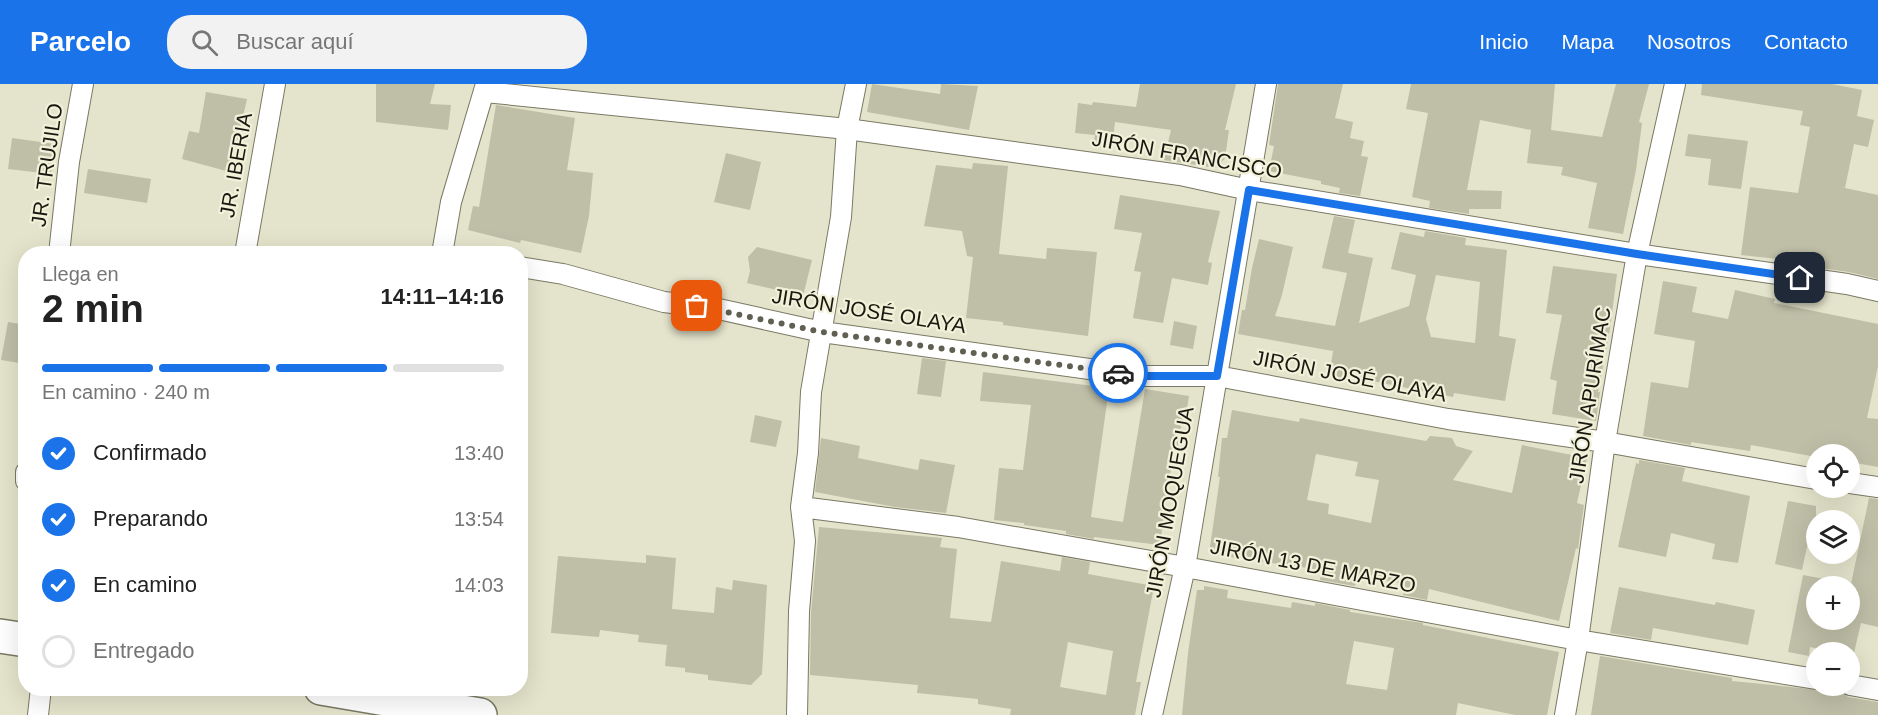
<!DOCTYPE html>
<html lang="es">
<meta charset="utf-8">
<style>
body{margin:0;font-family:Arial,sans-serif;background:#f2f2f2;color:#222;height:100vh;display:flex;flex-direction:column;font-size:22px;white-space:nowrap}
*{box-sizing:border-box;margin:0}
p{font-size:20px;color:#767676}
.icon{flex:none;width:33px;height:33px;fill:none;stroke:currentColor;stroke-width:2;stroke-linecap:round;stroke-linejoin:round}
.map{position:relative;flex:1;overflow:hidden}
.sheet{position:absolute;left:18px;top:162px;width:510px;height:450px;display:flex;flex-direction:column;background:#fff;border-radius:24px;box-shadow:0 6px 24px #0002}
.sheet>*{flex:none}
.tools{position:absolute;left:1806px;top:360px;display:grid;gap:12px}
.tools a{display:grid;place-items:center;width:54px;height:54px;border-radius:50%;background:#fff;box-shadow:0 6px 24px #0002;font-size:30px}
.pin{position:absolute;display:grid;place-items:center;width:51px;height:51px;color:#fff;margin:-26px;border-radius:12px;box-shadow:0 3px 9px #0006}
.courier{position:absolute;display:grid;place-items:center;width:60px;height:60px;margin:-30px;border:4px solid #1a73e8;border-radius:50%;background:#fff;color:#222;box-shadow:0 2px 8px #0007}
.summary em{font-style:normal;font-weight:700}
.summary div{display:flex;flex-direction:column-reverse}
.summary{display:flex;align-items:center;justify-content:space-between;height:102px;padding:0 24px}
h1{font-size:39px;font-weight:700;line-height:45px}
.bar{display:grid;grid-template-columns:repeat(4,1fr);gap:9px 6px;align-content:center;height:72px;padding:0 24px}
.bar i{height:8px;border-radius:4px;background:#e0e0e0}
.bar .current{background:#1a73e8}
.bar p{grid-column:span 4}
ol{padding:0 24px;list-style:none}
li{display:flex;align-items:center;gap:18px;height:66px}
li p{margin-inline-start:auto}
li .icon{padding:6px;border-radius:50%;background:#1a73e8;color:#fff;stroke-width:4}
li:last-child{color:#767676}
li i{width:33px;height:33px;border:3px solid #e0e0e0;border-radius:50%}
header{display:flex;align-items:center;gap:36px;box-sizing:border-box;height:84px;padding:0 30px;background:#1a73e8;color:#fff}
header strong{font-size:28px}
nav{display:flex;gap:33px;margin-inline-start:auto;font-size:21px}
.search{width:420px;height:54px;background:#f2f2f2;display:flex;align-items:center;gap:15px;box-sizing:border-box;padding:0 21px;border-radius:24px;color:#767676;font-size:22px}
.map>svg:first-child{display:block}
.building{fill:#bfbea7;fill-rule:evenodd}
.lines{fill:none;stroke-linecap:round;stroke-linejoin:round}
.street-casing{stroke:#7a7964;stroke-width:22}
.highway-casing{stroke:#7a7964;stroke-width:36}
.street{stroke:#fff;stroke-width:20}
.highway{stroke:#fff;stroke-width:33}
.done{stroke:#605f51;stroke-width:6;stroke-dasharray:0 10.8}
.route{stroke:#1a73e8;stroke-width:8}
.labels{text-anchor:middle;stroke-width:4.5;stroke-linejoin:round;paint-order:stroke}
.street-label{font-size:21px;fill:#191810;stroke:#f1f0d8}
</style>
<header>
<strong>Parcelo</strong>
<div class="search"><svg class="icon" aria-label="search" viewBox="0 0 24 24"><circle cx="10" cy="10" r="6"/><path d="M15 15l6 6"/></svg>Buscar aquí</div>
<nav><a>Inicio</a><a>Mapa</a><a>Nosotros</a><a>Contacto</a></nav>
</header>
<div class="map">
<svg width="1878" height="631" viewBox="0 0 1878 631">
<rect width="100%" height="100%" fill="#e4e3cb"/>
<!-- building -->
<path class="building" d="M376,0H435L430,20L451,21L448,46L376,38Z
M872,0L940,10L941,0L978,2L969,46L867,28Z
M1140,0H1236L1225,46H1229L1225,74L1216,84L1164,76L1171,46L1115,38L1112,65L1093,63L1095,51L1075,49L1078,19L1092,21L1093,18L1136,23Z
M1278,0H1343L1335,34L1353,38L1350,54L1364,57L1361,72L1368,73L1360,112L1339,109L1340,104L1321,100V97L1269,87L1274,62L1269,61Z
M1411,0H1555L1551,46L1602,53L1616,0H1649L1639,38L1642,39L1636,86L1623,150L1588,144L1597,99L1561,91L1563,83L1527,79L1531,46L1480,36L1467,106L1502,107L1501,125H1469V130L1429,124L1430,117L1412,113L1428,29L1406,25Z
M1702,0H1832L1862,6L1857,32L1874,36L1868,63L1854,60L1845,104L1878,111V195L1849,188L1777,178L1778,175L1741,171L1750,103L1798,109L1810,43L1800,41L1803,27L1701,11Z
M206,8L247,15L230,88L182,75L189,47L199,49Z
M496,21L575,34L567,86L593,89L589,132L581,169L521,156L520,159L468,146L473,122L479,123Z
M1688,50L1748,57L1741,105L1708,101L1711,75L1685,72Z
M12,54L55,60L51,90L8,85Z
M726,69L761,78L750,126L714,118Z
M973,79L1008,82L999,170L1046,175L1047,164L1097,168L1088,252L1003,241V238L966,234L973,173L967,172L962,147L924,142L936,81L972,85Z
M88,85L151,95L147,119L84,109Z
M1120,111L1220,127L1208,178L1212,179L1208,201L1172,194L1163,239L1133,234L1141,188L1134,187L1142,149L1114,145Z
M1334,132L1355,136L1348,169L1373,174L1359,239L1409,222L1416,191L1391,185L1400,148L1424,153L1425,147L1466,154L1465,161L1507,166L1499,252L1516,255L1505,317L1454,309L1453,313L1352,293V297L1329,293L1333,267L1238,250L1242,226H1245L1252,184L1259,155L1293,163L1282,211L1275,232L1335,242L1347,189L1322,184ZM1436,191L1480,198L1475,259L1431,253L1426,235Z
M757,163L812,176L803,212L747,199L750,187L748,173Z
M1553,182L1617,190L1610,245L1598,308H1600L1596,337L1552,330L1557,297L1550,295L1562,231L1546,229Z
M1663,197L1697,203L1692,228L1728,235L1735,206L1775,215L1774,219L1878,240V282L1867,334L1878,335V383L1850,378V370H1816V373L1751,361L1750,367L1691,358V361L1643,352L1651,298L1688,304L1695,257L1654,250Z
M1174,237L1197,242L1193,265L1170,261Z
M8,238L26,241V280L1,276Z
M922,274L946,277L941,313L917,310Z
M983,288L1109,304L1091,433L1123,438L1145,305L1189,312L1185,337L1182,336L1178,362H1174L1160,461L1094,453V455L1066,450V447L1024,441V439L994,436L999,384L1023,386L1031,321L980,317Z
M1232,326L1299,338L1300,334L1426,357L1430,352L1452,354L1456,362L1473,367L1453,396L1512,409L1522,361L1587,374L1577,419L1584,421L1578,465L1576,464L1559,537L1429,505L1427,516L1403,511L1405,500L1357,492L1355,502L1320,496L1322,486L1209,470L1220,393H1218L1222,354H1227ZM1316,370L1358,378L1355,392L1379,396L1371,439L1328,430L1329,420L1307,416Z
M755,331L782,337L776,363L750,358Z
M821,354L860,362L858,374L918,386L920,375L955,381L946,429L895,423L815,408Z
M1639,376L1685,384L1682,397L1750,412L1738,479L1712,475L1715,460L1671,449L1666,473L1618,463L1636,379L1639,380Z
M1869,414L1878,415V543L1861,539L1853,573L1850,572V568H1834L1810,563L1809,572L1788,568L1803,491L1851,500ZM1816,502H1850V536H1816Z
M1788,417L1816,422V451L1810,449L1802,486L1775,480Z
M819,443L942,454L940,463L957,465L950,534L991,538L1001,477L1060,487L1062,473L1090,478L1088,490L1154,502L1136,598H1141L1135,631H1010L1011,625L978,620V615L917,609L918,601L810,591L811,528ZM1068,558L1113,567L1106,611L1060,603Z
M646,471L676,474L672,525L714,529L716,503L732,506L733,496L767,501L762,590L751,601L708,596V591L685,588V584L665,582L667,561L638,558L639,551L600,546L599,553L551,549L558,472L646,479Z
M1204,502L1228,506L1227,514L1291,524L1292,518L1315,522V519L1350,526V528L1423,539V541L1559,568L1547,631H1515L1458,619L1456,631H1182L1188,569L1197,506H1204ZM1354,557L1394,564L1387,606L1346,600Z
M1619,503L1715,521L1716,518L1755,526L1748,561L1653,544L1651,556L1610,549Z
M1600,572L1732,594V597L1841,608L1848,613L1878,618V631H1591Z"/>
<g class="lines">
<defs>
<path id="street" d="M485,8L847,45L1180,91L1249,106L1637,170L1847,200L1878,207
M59,170L69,78L83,0
M245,170L275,0
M442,170L451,118L486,0
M520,183L563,190L664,218L714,224L822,248L1140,292H1217L1448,335L1605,358L1816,395
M26,388V397
M1850,399L1878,403
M801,423L958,443L1185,483L1578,556L1816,595
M1850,601L1878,606
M38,631L41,604
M797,631L799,527L805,457L801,423L808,369L811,308L841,133L847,45L856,0
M1152,631L1185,483L1266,0
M1565,631L1578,556L1605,358L1637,170L1675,0"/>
<path id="highway" d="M0,552L26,556
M321,604L480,631"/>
</defs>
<!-- street casing -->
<use href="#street" class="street-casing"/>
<!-- highway casing -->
<use href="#highway" class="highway-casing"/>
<!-- street -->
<use href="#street" class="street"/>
<!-- highway -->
<use href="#highway" class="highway"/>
</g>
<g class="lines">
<!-- done -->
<path class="done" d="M697,222L822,248L1118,289"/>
<!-- route -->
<path class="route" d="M1118,289L1140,292H1217L1249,106L1637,170L1800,194"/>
</g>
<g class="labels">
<!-- street labels -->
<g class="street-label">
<text transform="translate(1187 71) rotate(10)" y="7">JIRÓN FRANCISCO</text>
<text transform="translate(47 81) rotate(-82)" y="7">JR. TRUJILO</text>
<text transform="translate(236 81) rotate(-80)" y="7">JR. IBERIA</text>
<text transform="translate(869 227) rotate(9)" y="7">JIRÓN JOSÉ OLAYA</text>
<text transform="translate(1350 292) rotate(11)" y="7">JIRÓN JOSÉ OLAYA</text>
<text transform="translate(1590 311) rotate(-81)" y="7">JIRÓN APURÍMAC</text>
<text transform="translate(1170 418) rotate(-80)" y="7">JIRÓN MOQUEGUA</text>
<text transform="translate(1313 482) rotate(11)" y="7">JIRÓN 13 DE MARZO</text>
</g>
</g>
</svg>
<div class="tools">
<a><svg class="icon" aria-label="locate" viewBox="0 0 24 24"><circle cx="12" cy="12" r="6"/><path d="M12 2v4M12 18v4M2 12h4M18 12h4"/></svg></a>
<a><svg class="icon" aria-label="layers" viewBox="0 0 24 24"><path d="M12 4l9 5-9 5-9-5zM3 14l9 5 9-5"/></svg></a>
<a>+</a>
<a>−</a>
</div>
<div class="pin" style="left:697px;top:222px;background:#ea580c"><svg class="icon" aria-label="bag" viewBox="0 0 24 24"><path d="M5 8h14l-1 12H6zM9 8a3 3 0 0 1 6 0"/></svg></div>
<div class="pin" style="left:1800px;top:194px;background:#1f2937"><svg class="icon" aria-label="home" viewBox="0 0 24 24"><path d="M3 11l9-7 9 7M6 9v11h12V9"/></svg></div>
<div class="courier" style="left:1118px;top:289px"><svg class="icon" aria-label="car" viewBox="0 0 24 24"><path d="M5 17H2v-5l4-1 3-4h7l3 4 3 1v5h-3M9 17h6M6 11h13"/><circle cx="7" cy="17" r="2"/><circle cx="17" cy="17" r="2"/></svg></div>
<section class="sheet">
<div class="summary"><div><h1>2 min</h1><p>Llega en</p></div><em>14:11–14:16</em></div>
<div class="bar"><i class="current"></i><i class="current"></i><i class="current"></i><i></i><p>En camino · 240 m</p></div>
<ol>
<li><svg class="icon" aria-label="check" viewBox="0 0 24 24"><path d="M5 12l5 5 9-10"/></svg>Confirmado<p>13:40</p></li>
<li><svg class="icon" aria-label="check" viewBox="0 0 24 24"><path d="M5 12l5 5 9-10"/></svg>Preparando<p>13:54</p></li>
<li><svg class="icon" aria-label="check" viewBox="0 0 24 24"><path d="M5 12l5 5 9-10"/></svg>En camino<p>14:03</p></li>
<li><i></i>Entregado</li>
</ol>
</section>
</div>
